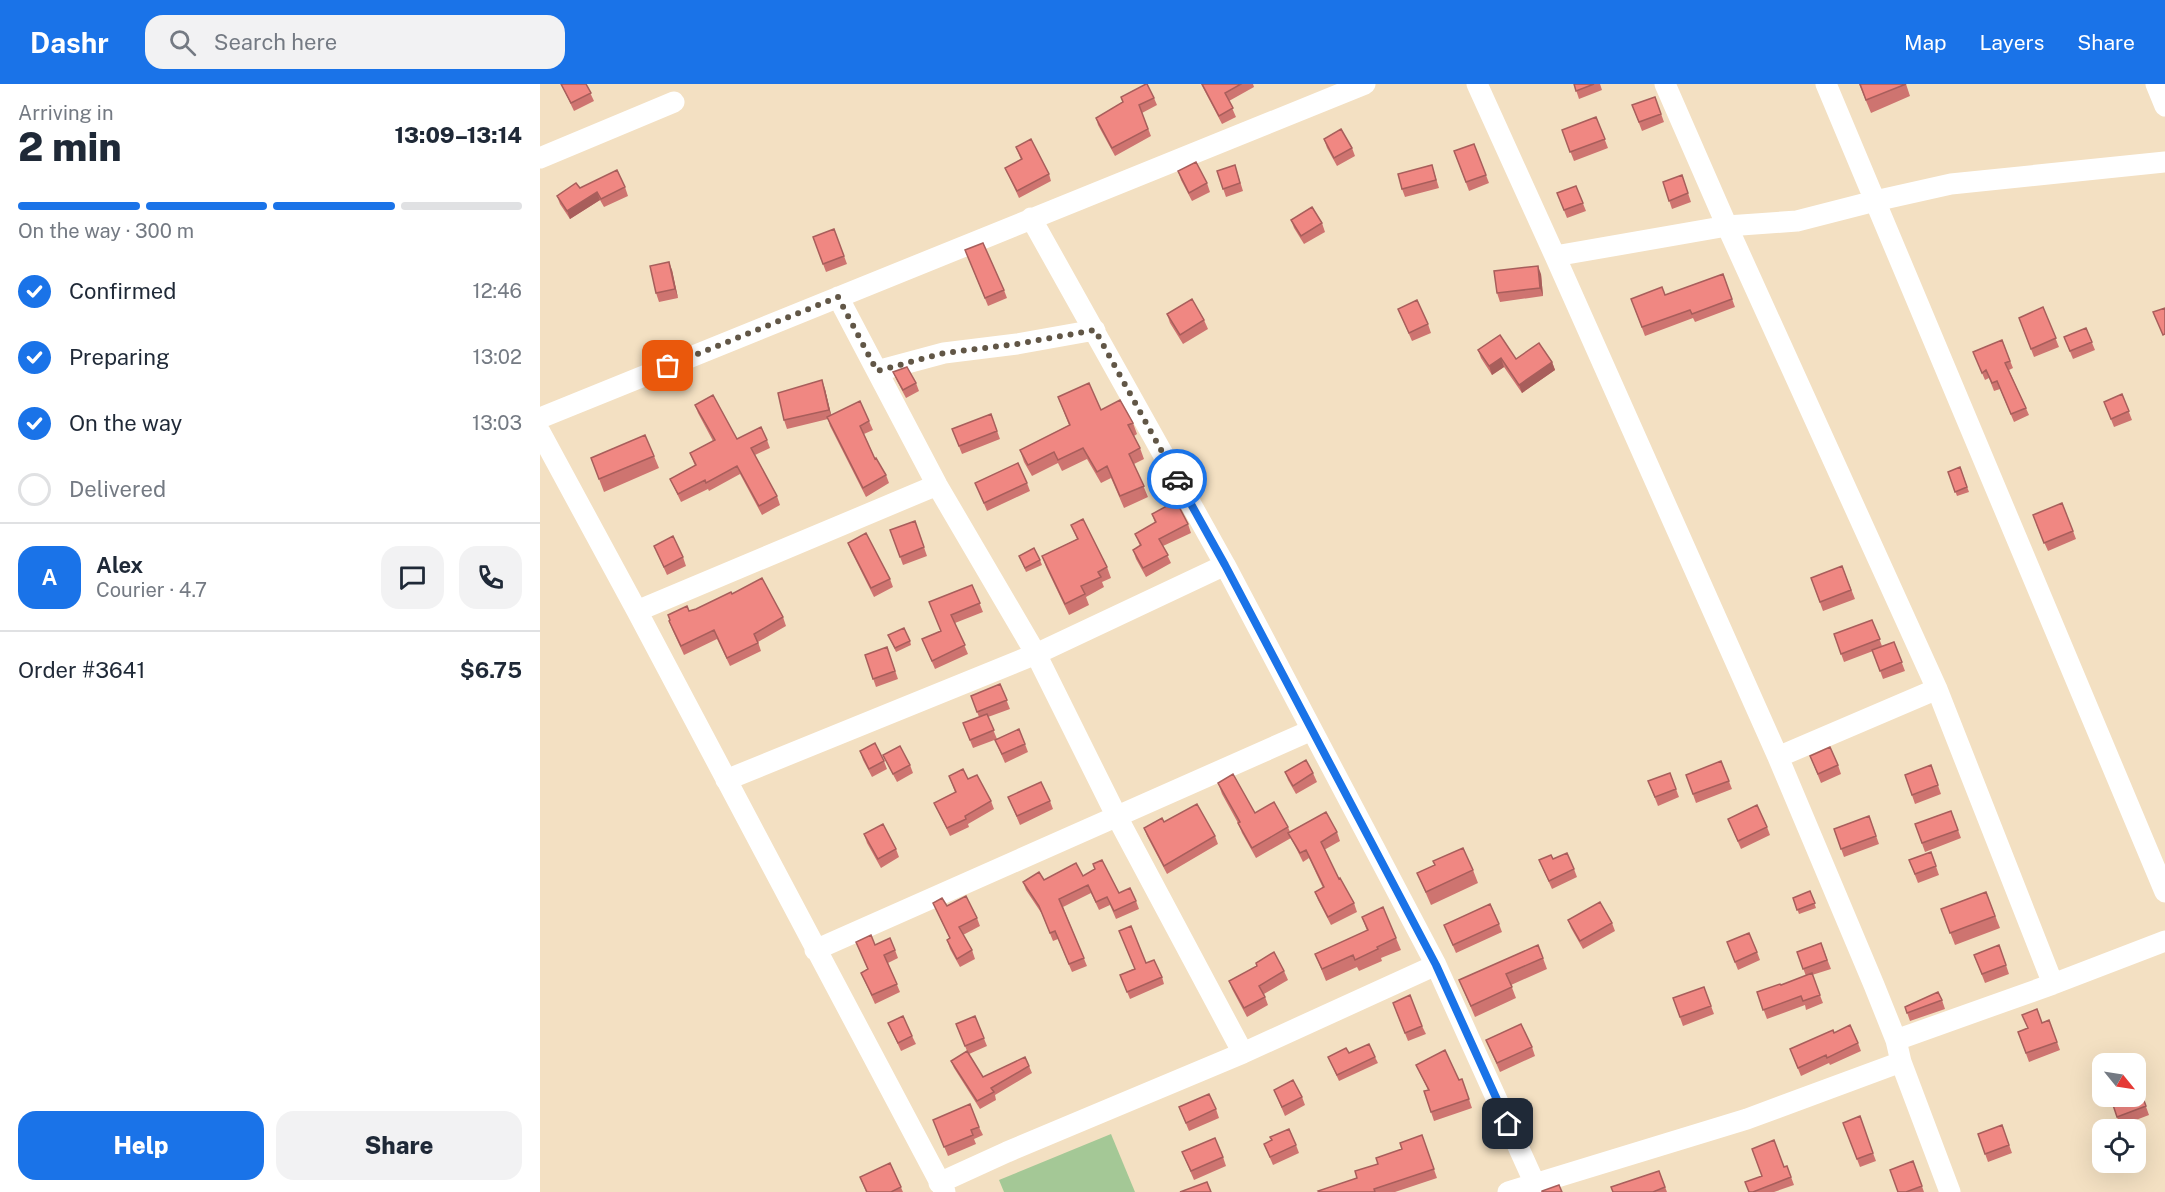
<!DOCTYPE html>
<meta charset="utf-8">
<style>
body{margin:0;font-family:"Public Sans",sans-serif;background:#f2f2f3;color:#1f2937;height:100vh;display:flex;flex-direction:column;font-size:22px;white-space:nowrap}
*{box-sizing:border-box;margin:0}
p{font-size:20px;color:#747a83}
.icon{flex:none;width:33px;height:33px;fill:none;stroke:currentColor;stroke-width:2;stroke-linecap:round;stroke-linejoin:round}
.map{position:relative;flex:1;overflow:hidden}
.details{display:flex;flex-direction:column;background:#fff;width:540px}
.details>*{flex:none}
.needle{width:39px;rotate:120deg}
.buttons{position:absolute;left:1552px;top:969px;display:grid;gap:12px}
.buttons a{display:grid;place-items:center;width:54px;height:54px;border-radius:12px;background:#fff;box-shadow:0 6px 24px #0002;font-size:30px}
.pin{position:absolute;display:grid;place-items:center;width:51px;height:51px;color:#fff;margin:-26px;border-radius:12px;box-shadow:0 3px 9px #0006}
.courier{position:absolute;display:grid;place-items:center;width:60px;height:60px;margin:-30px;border:4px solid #1a73e8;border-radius:50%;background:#fff;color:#222;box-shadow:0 2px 8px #0007}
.headline em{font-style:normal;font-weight:800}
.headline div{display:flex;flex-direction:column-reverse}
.headline{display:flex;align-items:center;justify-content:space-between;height:102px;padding:0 18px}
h1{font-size:39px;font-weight:800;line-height:45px}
.bar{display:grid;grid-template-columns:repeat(4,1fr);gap:9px 6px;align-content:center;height:72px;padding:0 18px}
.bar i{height:8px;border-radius:4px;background:#e0e1e3}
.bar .selected{background:#1a73e8}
.bar p{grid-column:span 4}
.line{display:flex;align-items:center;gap:15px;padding:0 18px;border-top:2px solid #e0e1e3}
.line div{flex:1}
.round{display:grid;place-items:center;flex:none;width:63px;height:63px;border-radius:18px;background:#f2f2f3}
ol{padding:0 18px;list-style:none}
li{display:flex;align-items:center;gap:18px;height:66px}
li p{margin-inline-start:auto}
li .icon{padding:6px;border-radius:50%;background:#1a73e8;color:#fff;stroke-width:4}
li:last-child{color:#747a83}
li i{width:33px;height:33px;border:3px solid #e0e1e3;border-radius:50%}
.button{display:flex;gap:12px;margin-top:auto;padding:12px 18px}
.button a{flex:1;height:69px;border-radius:18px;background:#1a73e8;color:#fff;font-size:24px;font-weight:800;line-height:69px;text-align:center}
.button a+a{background:#f2f2f3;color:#1f2937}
header{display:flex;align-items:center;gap:36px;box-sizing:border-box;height:84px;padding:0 30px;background:#1a73e8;color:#fff}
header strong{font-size:28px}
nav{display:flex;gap:33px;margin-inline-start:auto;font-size:21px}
.search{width:420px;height:54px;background:#f2f2f3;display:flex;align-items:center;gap:15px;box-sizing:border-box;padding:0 21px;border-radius:18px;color:#747a83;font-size:22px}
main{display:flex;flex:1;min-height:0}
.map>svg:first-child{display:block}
.green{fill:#a4c896}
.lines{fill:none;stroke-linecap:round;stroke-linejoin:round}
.minor{stroke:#fff;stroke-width:21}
.wall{fill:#ce7470}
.shaded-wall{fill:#a85e5b}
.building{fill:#f08782;stroke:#a85e5b;stroke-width:1.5}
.done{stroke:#615646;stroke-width:6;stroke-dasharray:0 10.8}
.route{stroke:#1a73e8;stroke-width:8}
</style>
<header>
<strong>Dashr</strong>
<div class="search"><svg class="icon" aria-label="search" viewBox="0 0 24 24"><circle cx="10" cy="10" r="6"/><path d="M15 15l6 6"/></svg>Search here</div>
<nav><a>Map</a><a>Layers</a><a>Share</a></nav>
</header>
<main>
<section class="details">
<div class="headline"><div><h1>2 min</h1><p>Arriving in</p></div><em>13:09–13:14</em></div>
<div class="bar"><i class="selected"></i><i class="selected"></i><i class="selected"></i><i></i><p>On the way · 300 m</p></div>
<ol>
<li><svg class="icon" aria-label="check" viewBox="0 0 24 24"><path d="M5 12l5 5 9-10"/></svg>Confirmed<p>12:46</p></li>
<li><svg class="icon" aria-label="check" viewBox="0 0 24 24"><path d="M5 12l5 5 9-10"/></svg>Preparing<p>13:02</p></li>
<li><svg class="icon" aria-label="check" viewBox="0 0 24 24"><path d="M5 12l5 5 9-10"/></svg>On the way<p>13:03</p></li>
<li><i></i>Delivered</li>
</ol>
<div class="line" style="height:108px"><b class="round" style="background:#1a73e8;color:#fff">A</b><div><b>Alex</b><p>Courier · 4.7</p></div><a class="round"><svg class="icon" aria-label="chat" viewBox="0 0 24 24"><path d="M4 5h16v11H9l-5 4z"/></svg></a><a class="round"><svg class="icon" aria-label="phone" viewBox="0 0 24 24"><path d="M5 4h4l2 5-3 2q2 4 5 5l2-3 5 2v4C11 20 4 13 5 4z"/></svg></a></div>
<div class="line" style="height:78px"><div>Order #3641</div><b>$6.75</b></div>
<div class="button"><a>Help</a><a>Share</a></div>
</section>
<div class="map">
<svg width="1625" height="1108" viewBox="0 0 1625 1108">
<rect width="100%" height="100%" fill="#f3e0c2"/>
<!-- green -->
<path class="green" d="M571,1050L595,1108H464L459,1096Z"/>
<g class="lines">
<!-- minor -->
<path class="minor" d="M937,0L1015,172L1238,673L1334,901L1356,956L1361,978L1410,1108
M1125,0L1187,142L1397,605L1513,900
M1286,0L1625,808
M1616,0L1625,22
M0,74L134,18
M491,134L685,481L896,881L995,1100
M1015,172L1187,142L1257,137L1335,117L1411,100L1625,78
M298,213L397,401L496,570L576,731L703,969
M337,287L404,269L477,260L555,246
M0,334L825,0
M0,348L97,527L405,1108
M97,527L397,401
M1238,673L1397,605
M186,696L496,570L685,481
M275,866L772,646
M1356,956L1513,900L1625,857
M399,1099L467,1068L703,969L896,881
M968,1108L1207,1035L1361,978"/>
</g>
<!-- wall -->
<path class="wall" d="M21,0H46L54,17L34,27Z
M661,0H713L714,3L689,17L696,33L682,40Z
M1034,0H1060L1062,6L1039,15Z
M1319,0H1366L1370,12L1331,29Z
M581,13L614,14L617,21L602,29L611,52L575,72L558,41L556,34L583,19Z
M1115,13L1124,38L1102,47L1092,21Z
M1056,33L1068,64L1034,77L1022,46Z
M784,55L812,64L815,72L797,82L787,64Z
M934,60L949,99L929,107L914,67Z
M476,63L509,90L511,97L479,114L465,84L481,76Z
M695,81L703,107L686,113L677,87Z
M892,81L899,104L865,113L862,105Z
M638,87L667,99L670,108L652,117L641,96Z
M1142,91L1151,118L1132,125L1123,98Z
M1036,102L1046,127L1027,134L1017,109Z
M85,103L88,112L64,123L60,116L30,135L20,120L17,112L40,104Z
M751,136L782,139L785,148L764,160L754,144Z
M294,145L307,180L286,188L273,153Z
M425,166L464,206L467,214L448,222Z
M132,186L138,214L119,218L116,209Z
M1001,190L1003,212L960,218L957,209Z
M1183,190L1195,223L1155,238L1153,234L1105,252L1091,215L1125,211Z
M1503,223L1519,263L1494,273L1479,234Z
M858,225L888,240L891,249L872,257Z
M627,230L664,236L668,245L643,260L630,239Z
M1546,244L1555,266L1533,275L1524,253Z
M1462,256L1473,284L1469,286L1489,331L1474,338L1460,305L1454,307L1449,294L1445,296L1433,268Z
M938,266L976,275L1012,278L1015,286L982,309L964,283L952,291L941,274Z
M353,288L376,299L379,307L366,314L357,297Z
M285,305L291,331L329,337L333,346L324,350L335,375L346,391L349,399L326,413L290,342L288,335L247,345L244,336Z
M1582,310L1592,336L1574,343L1564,318Z
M518,313L561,326L593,339L597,350L594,352L600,364L604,375L594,380L608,413L584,424L571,394L561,399L547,375L522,387L518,379L492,392L484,378L480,366L529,341Z
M155,321L197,355L227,356L230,364L215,371L237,412L240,421L222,431L200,390L169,407L168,405L141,418L130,395L155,382L150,369L173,357L158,329Z
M451,330L460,355L422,370L412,345Z
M114,372L119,384L64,408L51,374Z
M1420,383L1429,408L1417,412L1408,388Z
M435,399H487L490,407L447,427Z
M612,430L648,440L651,449L623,462L631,479L606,493L596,475L593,466L600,462L595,450L615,439Z
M375,437L387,472L363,481L350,446Z
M1496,440L1533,447L1536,455L1508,467Z
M531,441L567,483L571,494L562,498L564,503L546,513L549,521L529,531L506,483L502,472L537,455Z
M308,459L350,495L353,503L334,513L311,467Z
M114,462L143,473L146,482L127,491Z
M479,472L500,476L502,481L486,488Z
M1302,482L1315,515L1283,527L1271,494Z
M432,501L443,528L415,539L428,570L395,585L382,555L400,547Z
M192,510L243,533L246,542L218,558L221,567L190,582L177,555L144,571L132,545L129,537L130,536L128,531L156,525Z
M1332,536L1342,562L1354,558L1365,587L1343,595L1333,567L1304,578L1294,550Z
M348,551L370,557L371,561L356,568Z
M347,563L358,595L336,603L325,571Z
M460,600L470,625L448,633L457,655L433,664L423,639L439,633L431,612Z
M455,656L485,660L488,668L465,679Z
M320,667L344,677L347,685L332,693L323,676Z
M343,671L370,681L373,689L357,698L347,679Z
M1270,672L1298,681L1301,690L1281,699Z
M1181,677L1192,705L1156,719L1146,691Z
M1391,681L1401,710L1375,720L1365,691Z
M745,688L773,689L777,698L756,710L748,696Z
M1130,689L1139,713L1118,722L1108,697Z
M409,692L428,695L451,717L454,725L428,740L429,743L410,752L394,719L415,708Z
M678,699L715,729L748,743L750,748H797L800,757L784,766L799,795L814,819L817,828L791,841L778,816L775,808L783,804L769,774L763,778L751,754L716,774L702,749L698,739L682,710Z
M468,713L510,717L513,725L480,741Z
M1411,727L1421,754L1385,768L1375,740Z
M1329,732L1339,760L1304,773L1294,745Z
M1188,735L1227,743L1230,751L1201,765Z
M624,738L675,752L678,760L627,790L607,752L604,744Z
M324,750L356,765L359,773L341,784L327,759Z
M1391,768L1399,791L1378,799L1369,776Z
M1013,775L1034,785L1037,793L1012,805L999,776Z
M555,785L579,809L596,817L599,825L576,835L570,821L559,826L551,809L523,823L547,882L532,888L518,855L513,857L502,830L486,806L483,798L543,792Z
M933,786L938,799L891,821L877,789Z
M1270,807L1276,824L1259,830L1253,814Z
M1446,808L1460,844L1415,861L1401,825Z
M393,819L407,822L437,834L440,842L423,851L432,866L435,875L420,883L410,865L407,856L410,855Z
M822,833L856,854L861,866L841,874L842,877L819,887L817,883L786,897L775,870L827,847Z
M1028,836L1072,839L1075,847L1043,865L1031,844Z
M959,840L962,848L916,869L904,841Z
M316,858L355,866L358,874L348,879L360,908L335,920L321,889L328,886Z
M1187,858L1217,868L1220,876L1198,886Z
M1281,859L1291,885L1272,891L1283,919L1266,926L1265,921L1227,935L1217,908L1241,901L1266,892L1257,868Z
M1434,871L1466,881L1469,890L1445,899Z
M1003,874L1007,885L971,901L976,914L935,933L919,896Z
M606,879L622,893L624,900L590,915L580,891Z
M716,879L744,887L748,896L724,910L728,921L707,933L692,905L689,897L717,882Z
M1164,903L1174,930L1143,942L1133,914Z
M1402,916L1405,925L1370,937L1365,923Z
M856,927L882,942L886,950L868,957Z
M435,932L447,962L429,970L443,993L489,982L492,989L455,1011L456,1016L440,1025L414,984L411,977L427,967L416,940Z
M1509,936L1520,966L1489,978L1478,948Z
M348,939L372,952L376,960L361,967Z
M946,956L992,963L995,972L960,988Z
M1318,959L1321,967L1290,981L1289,979L1261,992L1250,965Z
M809,969L835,973L838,979L799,997L788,973Z
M876,981L919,996L922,995L932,1024L894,1037L884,1007L888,1006Z
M1596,995L1609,1031L1580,1042L1570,1012Z
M734,1006L762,1013L765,1021L745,1032Z
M639,1023L676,1025L679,1034L649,1047Z
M393,1036L439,1043L443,1051L434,1055L436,1060L408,1072Z
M1303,1039L1333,1069L1336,1077L1320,1083Z
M1462,1041L1472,1069L1448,1078L1438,1050Z
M882,1051L897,1094L855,1108H779L817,1094L862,1065Z
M732,1056L756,1061L759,1069L733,1081L724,1060Z
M642,1068L683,1073L686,1082L654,1096Z
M1373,1077L1384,1108H1358Z
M350,1079L363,1108H326L320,1093Z
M1247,1082L1254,1101L1234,1108H1209Z
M1119,1087L1127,1108H1073Z"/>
<!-- shaded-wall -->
<path class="shaded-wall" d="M57,108L60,116L30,135L27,127Z
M129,178L132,186L138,214L135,205Z
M998,182L1001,190L1003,212L1000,204Z
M961,274L964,283L952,291L949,282Z
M1012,278L1015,286L982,309L979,301Z
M282,296L285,305L292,334L289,326Z"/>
<!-- building -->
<path class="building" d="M21,0H46L51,9L31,19Z
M606,0H607L614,14L599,21L608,45L572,64L556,34L583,18L581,13Z
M662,0H701L685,9L693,24L679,32Z
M1034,0H1054L1036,7Z
M1320,0H1366L1326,16Z
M1115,13L1121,30L1099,38L1092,21Z
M1056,33L1065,55L1030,68L1022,46Z
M801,45L812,64L794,74L784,55Z
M491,55L509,90L477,107L465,84L482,75L476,63Z
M934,60L946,91L926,98L914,67Z
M656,78L667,99L649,109L638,87Z
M695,81L700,99L683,105L677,87Z
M892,81L896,96L862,105L858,90Z
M77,86L85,103L61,115L57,108L27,127L17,112L36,99L40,104Z
M1142,91L1148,109L1129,117L1123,98Z
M1036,102L1043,119L1024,126L1017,109Z
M772,123L782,139L761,152L751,136Z
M294,145L304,172L283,180L273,153Z
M443,159L464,206L445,214L425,166Z
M129,178L135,205L116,209L110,182Z
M998,182L1000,204L957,209L954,187Z
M1183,190L1192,215L1152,230L1150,226L1102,243L1091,215L1122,203L1125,211Z
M652,215L664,236L640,251L627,230Z
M877,216L888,240L869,249L858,225Z
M1503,223L1516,254L1491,265L1479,234Z
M1625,224V250L1623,251L1613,228Z
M1546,244L1552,258L1530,267L1524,253Z
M960,251L976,275L999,259L1012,278L979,301L961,274L949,282L938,266Z
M1462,256L1470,277L1465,279L1486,324L1471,330L1457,297L1452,299L1446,286L1442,289L1433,268Z
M367,283L376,299L363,306L353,288Z
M282,296L289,326L244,336L238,309Z
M549,299L561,326L580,316L593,339L588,341L600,364L589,370L604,402L580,412L567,382L557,388L543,364L518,376L514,368L488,381L480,366L530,341L518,313Z
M1582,310L1589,327L1571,335L1564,318Z
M173,311L197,355L221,343L227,356L211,364L237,412L219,422L197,382L166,399L165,396L138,410L130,395L156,381L150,369L175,356L155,321Z
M320,317L329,337L320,342L335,375L336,374L346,391L323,404L287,333Z
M451,330L457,347L419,362L412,345Z
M105,351L114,372L59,395L51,374Z
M478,379L487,399L444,419L435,399Z
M1420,383L1427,403L1415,408L1408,388Z
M636,417L648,440L619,455L628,471L603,484L593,466L601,461L595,450L616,438L612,430Z
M1522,419L1533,447L1504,459L1493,431Z
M543,435L567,483L558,488L561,493L541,502L545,510L525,520L502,472L538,455L531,441Z
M375,437L384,463L360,473L350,446Z
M326,449L350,495L331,504L308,459Z
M133,452L143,473L124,483L114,462Z
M494,464L500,476L485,484L479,472Z
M1302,482L1311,506L1280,518L1271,494Z
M222,494L243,533L214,550L218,559L187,574L174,546L141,562L129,537L130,536L128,531L147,522L149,527L156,525L191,508L192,510Z
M432,501L440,519L411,531L425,561L392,577L382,555L401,547L389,518Z
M1332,536L1340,555L1301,570L1294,550Z
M364,544L370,557L355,564L348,551Z
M1354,558L1362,578L1340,587L1332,566Z
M347,563L355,587L333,595L325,571Z
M460,600L467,616L437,628L431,612Z
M447,630L454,646L430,656L423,639Z
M479,645L485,660L462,670L455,656Z
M335,659L344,677L329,685L320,667Z
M360,662L370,681L353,690L343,671Z
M1290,663L1298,681L1278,690L1270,672Z
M766,676L773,689L753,702L745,688Z
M1181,677L1189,697L1153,710L1146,691Z
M1391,681L1398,701L1372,711L1365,691Z
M423,685L428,695L437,691L451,717L425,732L426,735L407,744L394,719L416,708L409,692Z
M1130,689L1136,705L1115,713L1108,697Z
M693,690L715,729L734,718L748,743L712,764L698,739L700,738L678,699Z
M501,698L510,717L477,732L468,713Z
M657,720L675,752L624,782L604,744L622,734L624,738Z
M1217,721L1227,743L1198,757L1188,735Z
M1411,727L1418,746L1382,759L1375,740Z
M786,728L797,748L781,758L799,795L800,794L814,819L788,833L775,808L784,803L766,766L760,769L748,749Z
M1329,732L1336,752L1301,765L1294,745Z
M343,740L356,765L338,775L324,750Z
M923,764L933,786L886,808L877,789L895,781L893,777Z
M1391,768L1396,782L1375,790L1369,776Z
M1027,769L1034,785L1009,797L999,776L1011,771L1013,775Z
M562,776L579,809L590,804L596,817L574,827L567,813L556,818L548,801L519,815L544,874L529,880L515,847L510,849L499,822L483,798L499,788L504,796L536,779L543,792L555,785L553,780Z
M1270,807L1275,819L1257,826L1253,814Z
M1446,808L1455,832L1410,849L1401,825Z
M426,812L437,834L419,843L432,866L417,875L407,856L410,854L393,819L402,814L407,822Z
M1060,818L1072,839L1040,857L1028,836Z
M950,820L959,840L913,861L904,841Z
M843,823L856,854L837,863L838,865L815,876L813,871L782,885L775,870L828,846L822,833Z
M591,842L606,879L614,876L622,893L587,908L580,891L595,885L579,847Z
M1209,849L1217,868L1195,878L1187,858Z
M331,851L335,861L350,854L355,866L344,871L357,900L332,911L321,889L328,885L316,858Z
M1281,859L1287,876L1263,885L1257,868Z
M998,861L1003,874L966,890L972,903L931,922L919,896Z
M1459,861L1466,881L1442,890L1434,871Z
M734,868L744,887L719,902L725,913L704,924L689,897L717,882L716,879Z
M1272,889L1280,911L1263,917L1261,912L1223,926L1217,908L1240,900L1241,901Z
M1164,903L1171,922L1140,933L1133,914Z
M1398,908L1402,916L1367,929L1365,923Z
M870,911L882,942L865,949L853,919Z
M1497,925L1502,939L1509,936L1517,958L1486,969L1478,948L1488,944L1482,931Z
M363,932L372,952L358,959L348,939Z
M435,932L444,954L425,962L416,940Z
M981,940L992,963L957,979L946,956Z
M1310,941L1318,959L1287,974L1286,971L1258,984L1250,965L1293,946L1294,949Z
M829,960L835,973L797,991L788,973L806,964L809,969Z
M905,966L919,996L922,995L929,1015L891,1028L884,1007L889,1006L876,981Z
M427,967L443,993L485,973L489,982L451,1004L454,1008L437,1017L411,977Z
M1596,995L1606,1022L1577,1033L1570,1012H1596Z
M753,996L762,1013L742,1023L734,1006Z
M669,1010L676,1025L646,1039L639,1023Z
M430,1020L439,1043L431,1046L433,1051L404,1063L393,1036Z
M1320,1032L1333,1069L1317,1075L1303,1039Z
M1462,1041L1469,1061L1445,1070L1438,1050Z
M749,1045L756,1061L730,1073L724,1060L732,1056L730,1053Z
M882,1051L894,1085L834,1105L835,1108H779L778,1107L817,1094L815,1087L838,1080L836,1074L862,1065L860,1059Z
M675,1054L683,1073L651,1087L642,1068Z
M1234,1056L1244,1083L1247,1082L1251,1093L1213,1108H1209L1205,1098L1222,1092L1212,1065Z
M1373,1077L1382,1102L1366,1108H1358L1350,1086Z
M350,1079L361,1103L351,1108H327L320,1093Z
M1119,1087L1125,1103L1113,1108H1073L1071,1103Z
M667,1098L671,1108H640Z
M1019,1101L1022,1108H1002V1107Z"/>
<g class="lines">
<!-- done -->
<path class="done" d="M128,282L298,213L337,287L404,269L477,260L555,246L637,395"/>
<!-- route -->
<path class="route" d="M637,395L685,481L896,881L968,1040"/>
</g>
</svg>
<div class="buttons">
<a><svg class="needle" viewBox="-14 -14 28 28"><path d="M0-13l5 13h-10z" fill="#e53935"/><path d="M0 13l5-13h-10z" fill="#747a83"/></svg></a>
<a><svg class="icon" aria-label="locate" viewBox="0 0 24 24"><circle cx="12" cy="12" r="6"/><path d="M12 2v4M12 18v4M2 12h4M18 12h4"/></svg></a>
</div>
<div class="pin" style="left:128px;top:282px;background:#ea580c"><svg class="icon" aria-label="bag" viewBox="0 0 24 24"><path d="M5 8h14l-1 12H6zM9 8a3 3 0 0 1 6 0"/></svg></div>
<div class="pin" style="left:968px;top:1040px;background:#1f2937"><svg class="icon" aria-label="home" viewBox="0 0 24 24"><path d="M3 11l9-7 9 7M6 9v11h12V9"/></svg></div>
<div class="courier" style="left:637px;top:395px"><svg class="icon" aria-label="car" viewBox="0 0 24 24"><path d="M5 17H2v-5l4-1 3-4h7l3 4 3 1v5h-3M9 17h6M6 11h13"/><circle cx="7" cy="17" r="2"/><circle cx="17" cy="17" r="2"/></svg></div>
</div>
</main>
